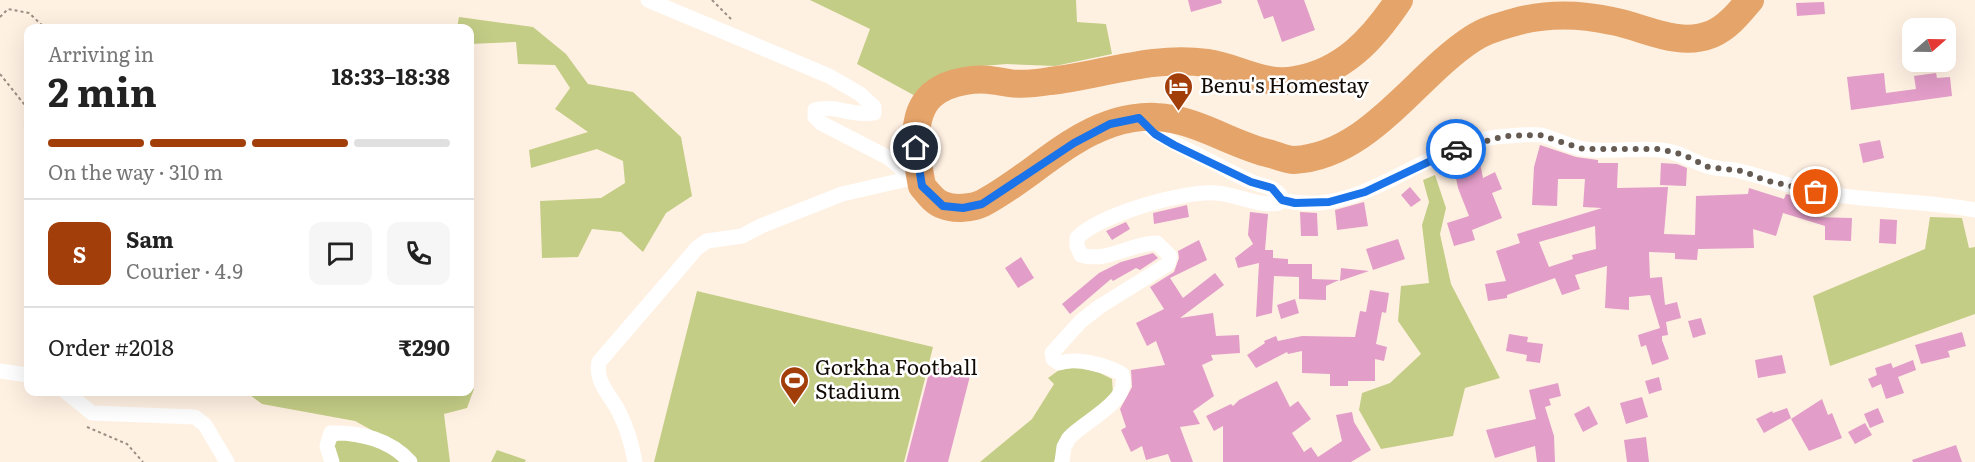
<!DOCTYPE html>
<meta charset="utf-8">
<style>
body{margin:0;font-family:Literata,serif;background:#f6f6f6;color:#222;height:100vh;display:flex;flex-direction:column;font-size:22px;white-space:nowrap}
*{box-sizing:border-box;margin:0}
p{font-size:20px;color:#767676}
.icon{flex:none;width:33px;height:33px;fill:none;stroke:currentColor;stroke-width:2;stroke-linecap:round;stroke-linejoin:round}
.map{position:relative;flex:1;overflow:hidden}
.panel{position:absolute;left:24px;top:24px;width:450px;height:372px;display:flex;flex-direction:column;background:#fff;border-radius:12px;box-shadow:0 6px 24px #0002}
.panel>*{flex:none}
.needle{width:39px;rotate:70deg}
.tools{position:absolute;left:1902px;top:18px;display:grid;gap:12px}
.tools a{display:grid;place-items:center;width:54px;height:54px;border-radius:12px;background:#fff;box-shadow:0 6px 24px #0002;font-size:30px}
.pin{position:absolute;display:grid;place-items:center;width:51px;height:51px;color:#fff;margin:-26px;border:3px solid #fff;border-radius:50%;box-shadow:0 2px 6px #0007}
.courier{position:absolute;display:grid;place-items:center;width:60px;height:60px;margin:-30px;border:4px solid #1a73e8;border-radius:50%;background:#fff;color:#222;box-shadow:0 2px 8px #0007}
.summary em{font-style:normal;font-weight:700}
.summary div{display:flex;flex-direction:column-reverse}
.summary{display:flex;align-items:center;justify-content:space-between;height:102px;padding:0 24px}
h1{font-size:39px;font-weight:700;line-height:45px}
.bar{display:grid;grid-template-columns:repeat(4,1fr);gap:9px 6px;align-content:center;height:72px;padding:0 24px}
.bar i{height:8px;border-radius:4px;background:#e0e0e0}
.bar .current{background:#a23e0a}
.bar p{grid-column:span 4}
.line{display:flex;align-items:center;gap:15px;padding:0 24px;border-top:2px solid #e0e0e0}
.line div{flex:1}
.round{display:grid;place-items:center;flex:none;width:63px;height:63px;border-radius:12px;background:#f6f6f6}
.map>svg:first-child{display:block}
.green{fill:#c4cd86}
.building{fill:#e29dc8;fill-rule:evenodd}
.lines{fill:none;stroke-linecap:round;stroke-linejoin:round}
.path{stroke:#998e83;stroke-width:2;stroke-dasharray:3 3;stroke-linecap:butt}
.street{stroke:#fff;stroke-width:15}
.highway{stroke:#e5a46a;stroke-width:28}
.done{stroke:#655b52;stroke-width:6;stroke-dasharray:0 10.8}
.route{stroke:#1a73e8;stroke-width:8}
.labels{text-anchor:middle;stroke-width:5;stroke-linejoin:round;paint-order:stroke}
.poi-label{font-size:21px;fill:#120a04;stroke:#fff;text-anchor:start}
</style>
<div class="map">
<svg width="1975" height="462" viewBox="0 0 1975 462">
<rect width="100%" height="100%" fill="#fff1e2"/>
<!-- green -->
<path class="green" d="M810,0H1076L1077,22L1106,24L1112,54L1055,66L1007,64L982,66L917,97L857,64L870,29Z
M459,17L533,27L566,54L588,84L633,92L681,137L692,196L666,213L643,252L621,232L592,229L578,257L542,258L540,201L601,198L625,183L623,161L597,149L531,168L529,150L588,132L555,109L570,88L555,65L518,64L516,42L470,44V28H457Z
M1435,175L1446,208L1440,234L1451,284L1500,378L1465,388L1453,436L1381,449L1359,410L1362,393L1390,383L1421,354L1398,321L1401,286L1429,283L1422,225L1429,202L1423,180Z
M1930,217L1962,218L1969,248L1975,247V314L1830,366L1813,296L1925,249Z
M697,291L933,347L904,462H654Z
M1077,367L1100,373L1112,379L1113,394L1062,435L1054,462H980L1032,419L1054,384L1048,378L1059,370Z
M470,388L474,389L467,408L444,414L450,462H413L386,438L355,421L262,404L246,392H470Z
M340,439L382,447L400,462H337L333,444Z
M497,450L526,460L525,462H491Z"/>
<!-- building -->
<path class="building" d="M1188,0H1221L1222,3L1191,12Z
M1257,0H1304L1315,30L1282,42L1273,16L1264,19Z
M1824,2L1825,14L1797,16L1796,3Z
M1884,73L1886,93L1916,89L1914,76L1936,73L1937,78L1950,77L1952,96L1851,110L1847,77Z
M1880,140L1884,158L1863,163L1859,144Z
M1540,145L1576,157L1598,160V163H1618L1617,188L1668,187L1664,234L1695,235L1696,196L1748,194L1749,188L1784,199L1786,194L1818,202L1813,217L1852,218L1851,241L1825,240V226L1783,213L1776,236L1753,229L1754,248L1698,249L1697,260L1675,259V253L1649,252L1650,278L1662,277L1665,305L1677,302L1681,318L1666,322L1668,335L1662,336V340L1669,359L1652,365L1646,345L1641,347L1638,335L1660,328L1650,295L1629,297V310L1605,308L1607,266L1575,275L1580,289L1562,295L1555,278L1507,295V298L1488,301L1485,284L1506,281L1496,251L1520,243L1517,234L1602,208L1583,207L1585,179H1558L1557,206L1532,205L1534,167ZM1595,226L1596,249L1572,255L1573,259L1549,267L1539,242Z
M1479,158L1483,178L1495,172L1502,189L1492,193L1502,218L1472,230L1475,240L1454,246L1447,223L1469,216L1458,188L1453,164Z
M1661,163L1677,164L1687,168L1686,186L1660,185Z
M1410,187L1421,200L1411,207L1401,195Z
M1364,202L1368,226L1337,230L1335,210Z
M1187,205L1189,217L1154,224L1153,213Z
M1250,212L1268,214L1265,250H1273V258L1288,259V264H1312V279L1339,280L1326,286V300L1299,299V277L1274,276L1272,313L1256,317L1259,263L1238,268L1235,258L1253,244L1248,235Z
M1300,212L1317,213L1318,236H1301Z
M1880,219L1897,220L1896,244L1879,243Z
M1126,222L1130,229L1112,240L1106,231Z
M1398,239L1405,259L1373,270L1366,249Z
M1199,240L1207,260L1170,278L1183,298L1215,273L1224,285L1180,318L1213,313L1216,336L1239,335L1240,353L1211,355L1213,360L1202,365L1214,396L1193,411L1200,424L1180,427L1193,462H1171L1168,454L1146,460L1142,446L1131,452L1121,430L1126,427L1120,409L1132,387L1131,370L1165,365L1156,341L1147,346L1136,323L1164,309L1150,287L1174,272L1179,258L1178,251Z
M1153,253L1158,258L1140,270L1136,268L1113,281L1111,279L1070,314L1062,304L1099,273L1121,262Z
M1021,257L1034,278L1018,288L1005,268Z
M1341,268L1369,271L1340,281Z
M1370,290L1389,293L1386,313L1382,312L1376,344L1387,347L1384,361L1375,359V381H1348V386H1330V374L1302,373V351L1288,354L1287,352L1256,368L1247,355L1265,343L1264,341L1276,336L1278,341L1302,336L1355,337L1360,311L1366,312Z
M1295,299L1299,313L1281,319L1277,305Z
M1701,318L1706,334L1693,338L1688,321Z
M1962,332L1966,346L1948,351L1950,357L1921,364L1915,345Z
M1509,334L1528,337L1527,342L1543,344L1540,363L1526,361L1527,355L1506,351Z
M1782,355L1786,373L1758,378L1755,360Z
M1913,360L1916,370L1898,377L1904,393L1886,399L1881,384L1872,388L1868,379L1877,375L1875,368L1891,363L1893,368Z
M931,365L970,376L948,462H906Z
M1659,377L1662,390L1649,394L1645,381Z
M1277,381L1290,407L1298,401L1311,419L1292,433L1304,452L1311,447L1318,457L1342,441L1336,415L1352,412L1354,422L1371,450L1351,462H1223V426L1214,431L1206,416L1231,404L1233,406L1239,400Z
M1558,383L1561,396L1549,399L1551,405L1545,407L1554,436L1555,462H1537L1535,446L1495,458L1486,430L1536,419L1529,390Z
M1642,397L1648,417L1626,424L1620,403Z
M1822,399L1828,415L1832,413L1842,438L1809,451L1791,419Z
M1589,406L1598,424L1583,432L1574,414Z
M1787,408L1791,418L1764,433L1756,419L1772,411L1773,413Z
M1878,408L1884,422L1870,428L1864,414Z
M1865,423L1872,435L1855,444L1848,432Z
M1646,437L1649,462H1627L1624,440Z
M1956,445L1962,462H1913L1912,460Z"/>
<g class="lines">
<!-- path -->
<path class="path" d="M712,0L731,19
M0,17L8,9L29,13L45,28
M124,28L129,26L135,28
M0,74L28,109
M28,121L24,125L28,128
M87,427L127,444L143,462"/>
<!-- street -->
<path class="street" d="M648,0L829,76L860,94L874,107V113C854,117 834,104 815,110V117L821,123L889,158L918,183
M1282,200C1366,221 1428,138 1509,136C1519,135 1531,134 1541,135C1555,138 1569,147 1584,149C1609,153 1635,147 1661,150C1678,151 1691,161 1707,166C1719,170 1732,168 1743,172C1768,178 1792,187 1817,192C1870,202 1923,200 1975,210
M0,371L28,375
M66,392L92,413L195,417L205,425L227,462
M332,462L327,446L331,433C360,432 391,440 410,462
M635,462C632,445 627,428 619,412C610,394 595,383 599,362L697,248L707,241L742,236L761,226L842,194L912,178
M1062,462L1064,447L1069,438C1084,421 1132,401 1122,374C1106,365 1077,357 1059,363L1053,359L1052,353L1081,321L1099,307L1168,264L1170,256L1157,243C1131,243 1107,263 1081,255L1077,246V238C1099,215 1184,190 1216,193C1237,194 1257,207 1279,203L1282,200C1279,187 1262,186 1252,182C1235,175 1219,165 1202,157C1178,145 1158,137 1139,118"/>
<!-- highway -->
<path class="highway" d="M1399,0C1373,39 1343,72 1295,80C1263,86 1237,67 1207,63C1154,55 1102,75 1050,81C1038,83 1021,85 1009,83C993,80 981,78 965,81C953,83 940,88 932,95C908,116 917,160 922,186C928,193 934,202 943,205C954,210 973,208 983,203C1027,180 1063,140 1110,124C1123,119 1142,116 1156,117C1197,119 1232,145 1271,154C1278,156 1287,160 1294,160C1369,156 1415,76 1472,39C1485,30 1501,26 1515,22C1547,13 1580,14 1612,21C1645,27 1678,48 1712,34C1728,27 1739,13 1750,0"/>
</g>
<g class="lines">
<!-- done -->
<path class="done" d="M1456,149L1505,136L1540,135L1583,149H1660L1684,155L1708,167L1743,171L1764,180L1816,192"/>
<!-- route -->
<path class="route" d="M916,148L922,186L943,206L963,208L982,204L1074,143L1110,124L1139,118L1155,134L1174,145L1251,182L1272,188L1282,200L1295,203L1329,202L1365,192L1456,149"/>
</g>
<!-- icons -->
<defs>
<symbol id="hotel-pin" viewBox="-11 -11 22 30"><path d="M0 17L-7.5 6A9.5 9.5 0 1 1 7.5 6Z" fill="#a23e0a" stroke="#fff"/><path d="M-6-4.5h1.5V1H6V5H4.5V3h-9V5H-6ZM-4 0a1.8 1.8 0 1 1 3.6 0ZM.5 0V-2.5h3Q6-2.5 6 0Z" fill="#fff"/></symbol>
<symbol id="stadium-pin" viewBox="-11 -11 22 30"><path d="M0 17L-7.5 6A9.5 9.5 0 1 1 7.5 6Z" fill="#a23e0a" stroke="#fff"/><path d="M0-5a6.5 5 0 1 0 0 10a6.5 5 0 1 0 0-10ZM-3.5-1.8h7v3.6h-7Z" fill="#fff"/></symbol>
</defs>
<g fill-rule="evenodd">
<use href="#hotel-pin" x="1162" y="70" width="33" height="45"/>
<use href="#stadium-pin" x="778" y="364" width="33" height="45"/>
</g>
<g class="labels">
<!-- poi labels -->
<g class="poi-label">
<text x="1200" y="93">Benu's Homestay</text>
<text x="815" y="375">Gorkha Football<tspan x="815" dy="24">Stadium</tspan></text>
</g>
</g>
</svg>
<div class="tools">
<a><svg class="needle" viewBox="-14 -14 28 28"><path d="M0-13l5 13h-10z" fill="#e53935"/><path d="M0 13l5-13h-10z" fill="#767676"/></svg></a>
</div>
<div class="pin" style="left:1816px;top:192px;background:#ea580c"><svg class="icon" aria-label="bag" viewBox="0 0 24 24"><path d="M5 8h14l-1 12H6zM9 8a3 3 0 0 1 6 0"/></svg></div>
<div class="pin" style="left:916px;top:148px;background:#1f2937"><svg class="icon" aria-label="home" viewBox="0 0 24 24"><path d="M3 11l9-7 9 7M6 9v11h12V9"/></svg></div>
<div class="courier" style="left:1456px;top:149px"><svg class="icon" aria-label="car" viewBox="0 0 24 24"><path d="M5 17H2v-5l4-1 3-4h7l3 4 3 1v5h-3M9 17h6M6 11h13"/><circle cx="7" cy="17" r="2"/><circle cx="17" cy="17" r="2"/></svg></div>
<section class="panel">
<div class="summary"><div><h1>2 min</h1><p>Arriving in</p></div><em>18:33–18:38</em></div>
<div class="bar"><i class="current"></i><i class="current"></i><i class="current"></i><i></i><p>On the way · 310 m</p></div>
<div class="line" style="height:108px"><b class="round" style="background:#a23e0a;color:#fff">S</b><div><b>Sam</b><p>Courier · 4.9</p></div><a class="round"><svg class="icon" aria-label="chat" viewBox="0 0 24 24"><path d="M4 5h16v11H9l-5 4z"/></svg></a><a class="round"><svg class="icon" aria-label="phone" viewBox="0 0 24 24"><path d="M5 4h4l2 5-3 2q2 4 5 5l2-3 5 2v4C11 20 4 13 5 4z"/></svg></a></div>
<div class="line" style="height:78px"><div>Order #2018</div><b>₹290</b></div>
</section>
</div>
